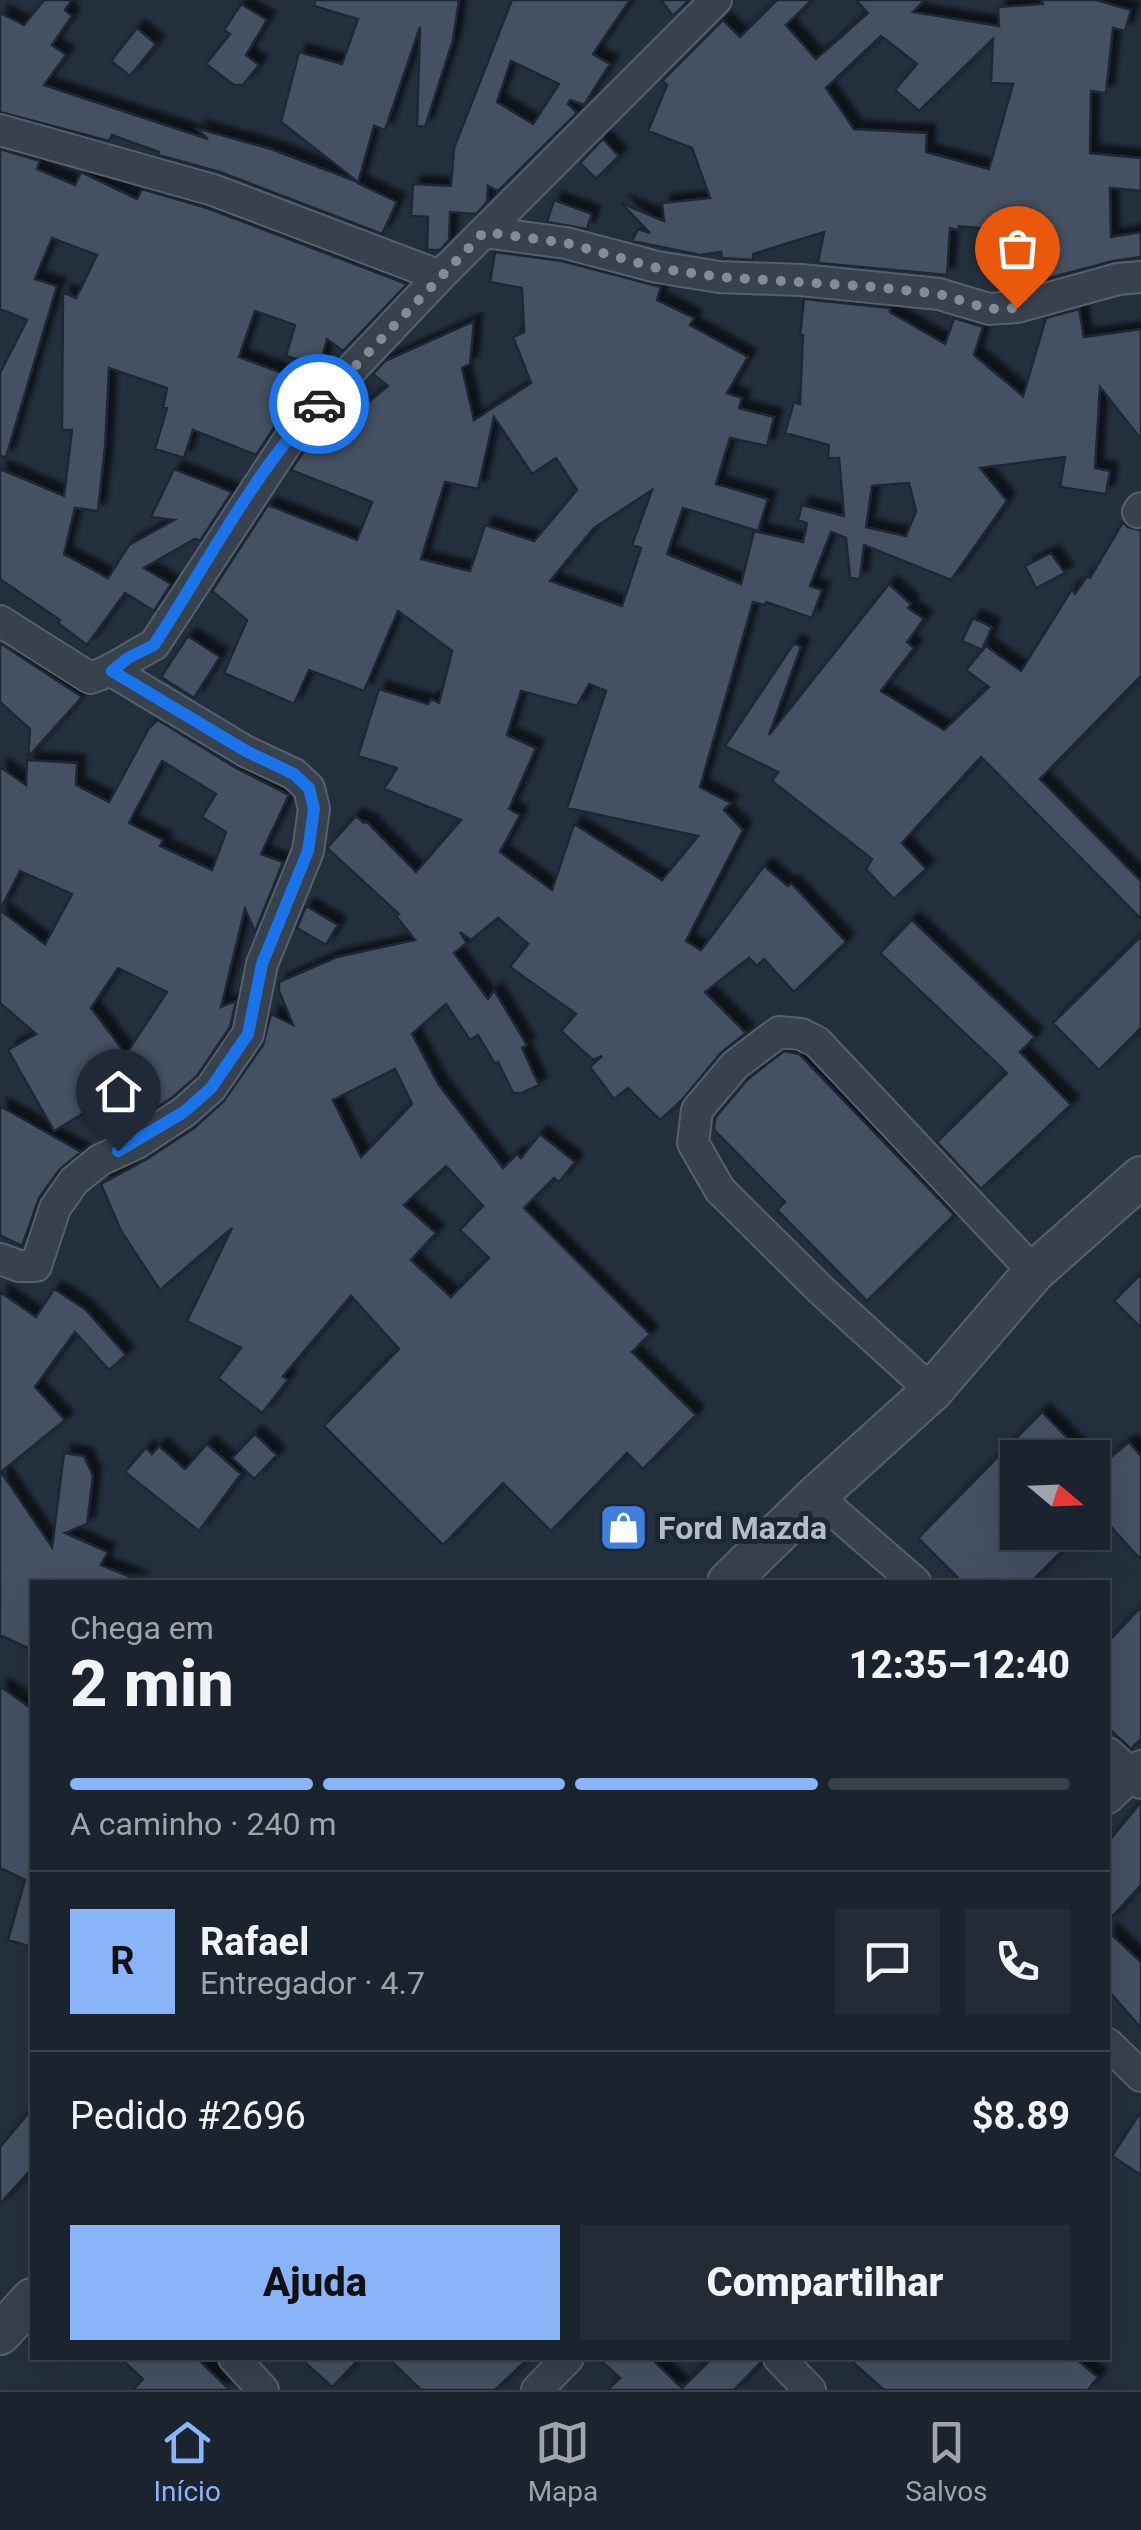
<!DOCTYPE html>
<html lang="pt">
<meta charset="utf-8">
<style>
body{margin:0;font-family:Roboto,sans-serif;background:#242b36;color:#f1f3f6;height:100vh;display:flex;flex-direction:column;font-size:38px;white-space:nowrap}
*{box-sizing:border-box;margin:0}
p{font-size:32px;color:#a0a4aa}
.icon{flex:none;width:55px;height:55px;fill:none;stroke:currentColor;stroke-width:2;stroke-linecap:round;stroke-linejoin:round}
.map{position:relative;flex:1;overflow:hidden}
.side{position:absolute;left:30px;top:1580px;width:1080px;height:780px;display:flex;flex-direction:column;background:#1b232e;border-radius:0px;box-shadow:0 10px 40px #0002,0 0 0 2px #39404a}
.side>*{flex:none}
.needle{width:65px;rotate:109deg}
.tools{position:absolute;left:1000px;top:1440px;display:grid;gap:20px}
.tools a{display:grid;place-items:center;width:110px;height:110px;border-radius:0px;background:#1b232e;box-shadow:0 10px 40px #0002,0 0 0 2px #39404a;font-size:50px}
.pin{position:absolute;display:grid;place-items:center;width:85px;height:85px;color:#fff;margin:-102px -42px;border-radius:50% 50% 50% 0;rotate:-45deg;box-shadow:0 0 10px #0007}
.pin .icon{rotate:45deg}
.courier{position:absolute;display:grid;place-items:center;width:100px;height:100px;margin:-50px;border:8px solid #1a73e8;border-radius:50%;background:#fff;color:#222;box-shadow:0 2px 12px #0007}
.summary em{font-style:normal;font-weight:800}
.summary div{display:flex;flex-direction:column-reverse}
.summary{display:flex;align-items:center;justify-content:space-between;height:170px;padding:0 40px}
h1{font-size:65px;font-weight:800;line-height:75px}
.bar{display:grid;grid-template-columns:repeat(4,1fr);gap:15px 10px;align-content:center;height:120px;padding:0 40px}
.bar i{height:12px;border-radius:8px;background:#39404a}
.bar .selected{background:#8ab4f8}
.bar p{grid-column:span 4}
.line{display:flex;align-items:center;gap:25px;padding:0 40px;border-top:2px solid #39404a}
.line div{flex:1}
.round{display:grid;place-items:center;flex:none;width:105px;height:105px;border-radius:0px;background:#242b36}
.action{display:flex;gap:20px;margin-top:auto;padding:20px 40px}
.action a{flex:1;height:115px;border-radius:0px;background:#8ab4f8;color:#111;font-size:40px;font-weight:800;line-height:115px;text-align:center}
.action a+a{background:#242b36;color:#f1f3f6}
.menu{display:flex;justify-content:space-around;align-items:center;height:140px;border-top:2px solid #39404a;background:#1b232e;font-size:28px;color:#a0a4aa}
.menu a{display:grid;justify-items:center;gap:5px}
.menu .selected{color:#8ab4f8}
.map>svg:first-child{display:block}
.building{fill:#455162;stroke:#1f2835;stroke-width:2.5;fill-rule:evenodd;filter:url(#shadow)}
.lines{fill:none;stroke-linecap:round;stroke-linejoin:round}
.minor-casing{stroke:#565f6c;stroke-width:34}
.tertiary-casing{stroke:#565f6c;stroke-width:44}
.minor{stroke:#38414e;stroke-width:30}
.tertiary{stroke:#38414e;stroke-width:40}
.done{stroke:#828b98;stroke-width:10;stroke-dasharray:0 18}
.route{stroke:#1a73e8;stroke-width:12}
.labels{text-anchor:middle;stroke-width:10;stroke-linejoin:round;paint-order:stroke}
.poi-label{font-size:32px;font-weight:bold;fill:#b4bcc9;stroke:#1d2633;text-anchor:start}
</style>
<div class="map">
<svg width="1141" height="2390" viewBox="0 0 1141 2390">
<defs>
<filter id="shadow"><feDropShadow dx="8" dy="-8" stdDeviation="2.5" flood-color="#0009"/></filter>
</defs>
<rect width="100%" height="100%" fill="#242f3e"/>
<!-- building -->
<path class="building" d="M44,0H72L65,10L72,16L52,45L66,55L44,85L208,139L196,128L271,149L358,182L281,122L299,52L342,64L358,19L314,6L315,0H459L453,40L425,127L417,126L420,27L385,130L374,126L358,183L397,202L382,234L220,172L158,155L159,152L112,135L109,141L0,112V13L24,25Z
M512,0H630L593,54L610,64L584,105L570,100L568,104L577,113L498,191L488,186L487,202L476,214L450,212L449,240L440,250H427L428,217L411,216L413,184L451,186L454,148ZM511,61L559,84L533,124L497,102Z
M661,0H689L673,16Z
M777,0H812L786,25L816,59L868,13L856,0H925L913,12L999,26L998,7L1043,4L1041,0H1096L1131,10L1125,31L1113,28L1106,93L1091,91L1090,153L1141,158V191L1110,188L1111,237L1141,232V257L1113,261L1008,289L1010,231L959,226L958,230L950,228L947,275L818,263L824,232L753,254V260L722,258L721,252L700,255L632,241L638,229L650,233L621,203L664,221L662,203L710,198L692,148L648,131L667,85L662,81L723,20L740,37ZM881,36L917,64L895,90L919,111L993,39L991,83L1013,84L989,169L926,152L927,133L854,129L826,88Z
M241,4L267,20L246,55L259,65L243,85H234L206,64L230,34L224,30Z
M137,28L156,44L130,76L111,61Z
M603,139L619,156L596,179L580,163Z
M0,149L40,161L37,169L75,185L81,172L137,199L142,189L207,208L407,284L343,351L327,339L320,366L286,356L295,325L255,311L239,357L290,376L274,418L279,420L256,455L193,430L184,458L155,449L167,408L163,407L167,388L109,368L105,447L98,511L75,508L64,554L108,578L129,545L174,520L151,517L174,469L232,492L200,541L195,539L144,568L171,584L154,611L125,593L87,645L58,623L60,620L0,579V469L64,496L72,430H62L63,292L76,298L97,255L52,238L35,279L57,286L6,457L0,456V373L27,320L0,309Z
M554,200L592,214L587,229L547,222Z
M495,252L562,261L661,287L657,300L694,318L690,325L748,357L727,393L742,398L739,408L774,417L767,446L730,438L716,484L768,499L758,531L683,508L667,554L741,584L754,531L803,542L807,523L798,520L802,505L844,516L839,458H828L829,445L785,433L794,402L800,404L803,335H800L804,299L890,308V312L945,344L954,318L983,327L974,355L1023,396L1046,318L1079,309L1084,337L1141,329V439L1100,387L1095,468L1110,471L1106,494L1060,487L1065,457L980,468L1007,501L951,580L864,545L860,579L850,578L846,538L831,532L810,586L822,590L812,618L766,602L765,605L753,602L700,787L731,803L724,810L743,830L686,941L701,950L764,866L788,886L791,883L846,942L794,992L764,959L757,966L749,958L705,992L746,1033L721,1053L681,1101L660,1120L628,1088L614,1099L590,1067L602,1056L593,1060L561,1031L576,1014L510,967L528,944L498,918L471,940L460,932L467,943L454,953L488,999L494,990L527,1045L522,1048L539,1085L522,1093H513L498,1062L495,1064L478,1035L470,1040L446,1004L412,1034L439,1085L503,1168L517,1154L521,1158L540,1134L575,1162L559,1182L554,1178L524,1208L650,1334L632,1352L696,1415L643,1469L627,1453L551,1531L503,1483L443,1545L324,1426L399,1349L351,1296L283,1376L288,1380L262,1413L218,1378L241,1348L187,1321L232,1228L160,1290L121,1231L101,1184L147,1159L194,1128L223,1102L263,1045L271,1014L293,1025L279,991V982L337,957L415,940L396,916L399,914L327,848L356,816L364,823L366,821L416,872L461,820L384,789L397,768L358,756L379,689L428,704L431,699L439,703L452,651L398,611L364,691L309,670L294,704L224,673L247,620L212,591L268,505L357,540L372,502L291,470L314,436L322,440L388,386L373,374L385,361L474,321L470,364L462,368L474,420L531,383L513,337L524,332L522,288L490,282ZM494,417L532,474L556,458L577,490L534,541L485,525L470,571L421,559L445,482L478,489ZM909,483L916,511L906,536L866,527L872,486ZM652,490L632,545L641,548L622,606L550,581L594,528ZM589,684L606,691L567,808L698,836L662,880L574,824L552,890L500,852L520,815L509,809L536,748L507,735L521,691L577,706ZM395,1069L412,1104L361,1157L333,1100ZM446,1166L483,1206L460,1230L489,1258L451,1297L411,1260L436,1233L404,1205Z
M1123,522L1128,527L1141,530V676L1040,779L1141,881V919L981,757L902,843L926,869L894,899L866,869L872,859L772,781L778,772L725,746L794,643L801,647L769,735L889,584L911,604L908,608L924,619L907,642L914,648L881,691L944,730L989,687L966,670L986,646L1021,671L1072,589L1075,594L1087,576L1090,578Z
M1051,553L1065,573L1036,588L1025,566Z
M973,618L992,627L982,650L962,641Z
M188,636L220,657L194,698L161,677Z
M0,643L82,697L28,757L30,729L0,702Z
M158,720L236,768L289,795L261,854L283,862L255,932L245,909L221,1007L236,1001L230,1027L197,1076L173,1097L123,1129L109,1098L54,1131L8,1050L36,1034L0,1003V910L45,944L72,894L20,871L0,910V767L26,785L27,760L77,763L76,785L109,802L149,728ZM162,761L216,794L202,817L226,832L212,870L160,846L163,840L129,823ZM118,968L167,992L126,1054L91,1008Z
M306,906L338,925L326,945L297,928Z
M912,920L1035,1037L1020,1052L1071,1105L981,1189L937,1142L1007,1073L880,953Z
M1141,936V1028L1099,1070L1053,1023Z
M784,1051L799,1054L954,1215L867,1301L777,1210L785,1202L714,1130L715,1118L748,1079Z
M0,1106L81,1152L59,1170L39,1198L22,1246L0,1235Z
M1141,1274V1328L1114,1301Z
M54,1289L85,1309L126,1355L109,1370L75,1332L35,1387L65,1420L1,1472L52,1547L64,1453L84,1456L93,1476L87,1524L65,1533L108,1552L101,1565L141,1581L32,1582V1650L0,1635V1292L36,1317Z
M1042,1412L1087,1458H1018V1532H1081L1031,1582H962L918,1538Z
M255,1434L277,1455L254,1479L232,1458Z
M1129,1442L1141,1456V1560L1092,1506V1473Z
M207,1444L241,1474L199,1531L125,1472L146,1448L152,1454L159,1446L185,1469Z
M1141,1607V1739L1131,1749L1108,1728V1642Z
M0,1686L32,1709V1947L8,1940L25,1880L0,1868Z
M1141,1802V1885L1108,1921V1842Z
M1108,1931L1141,1962V2028L1108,1990Z
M32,2109V2168L0,2204V2147Z
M1141,2111V2175L1112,2156Z
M120,2358H197L230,2390H133L143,2379Z
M300,2358H360L332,2387Z
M388,2358H529L495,2390H421Z
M598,2358H651L682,2388L712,2358H761V2362L734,2390H607L620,2378Z
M848,2358H1075L1098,2377L1088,2390H884Z"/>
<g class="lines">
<defs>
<path id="minor" d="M0,130L213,190L440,276
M484,232L566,243L657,267L719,277L801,280L939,294L989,309L1017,307L1118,279L1141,277
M1138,512L1141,508
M0,621L90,678C114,671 131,656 154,645L297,427L440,276L716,0
M0,1259L19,1266H36L55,1208L74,1181L100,1160L137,1143L184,1112L211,1088L248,1034L262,964L308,851L314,809L309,788L294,774L245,751L112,671
M932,1391L822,1291L720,1190L693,1143L697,1110L735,1065L779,1032L801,1034L817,1042L1034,1272
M816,1496L915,1582
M1108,1753L1141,1783
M1108,1798L1141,1766
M1108,2044L1141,2076
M234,2358L263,2390
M779,2358L810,2390
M537,2390L568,2358"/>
<path id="tertiary" d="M728,1582L816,1496L932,1391L1034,1272L1141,1177
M0,2334L32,2299"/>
</defs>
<!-- minor casing -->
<use href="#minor" class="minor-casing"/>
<!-- tertiary casing -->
<use href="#tertiary" class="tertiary-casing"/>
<!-- minor -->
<use href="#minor" class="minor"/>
<!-- tertiary -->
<use href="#tertiary" class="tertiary"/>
</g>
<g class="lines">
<!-- done -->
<path class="done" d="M319,404L484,232L566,243L657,268L719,277L876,287L939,294L989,309L1017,308"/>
<!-- route -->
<path class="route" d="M118,1151L184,1112L211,1088L248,1034L262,964L308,851L314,809L309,788L294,774L246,751L112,671L128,658L154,645C206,566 254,471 319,404"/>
</g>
<!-- icons -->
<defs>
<symbol id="shop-square" viewBox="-11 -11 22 22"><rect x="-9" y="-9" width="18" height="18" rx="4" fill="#3f7fe0" stroke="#1d2633"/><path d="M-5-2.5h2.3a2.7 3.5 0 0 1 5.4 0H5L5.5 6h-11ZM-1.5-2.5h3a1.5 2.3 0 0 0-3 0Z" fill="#fff"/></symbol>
</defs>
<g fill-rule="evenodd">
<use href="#shop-square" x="596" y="1500" width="55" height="55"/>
</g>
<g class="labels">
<!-- poi labels -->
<g class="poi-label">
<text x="658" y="1539">Ford Mazda</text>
</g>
</g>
</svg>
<div class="tools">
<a><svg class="needle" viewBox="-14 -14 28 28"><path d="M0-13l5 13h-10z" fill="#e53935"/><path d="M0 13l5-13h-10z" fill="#a0a4aa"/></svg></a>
</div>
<div class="pin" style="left:1017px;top:308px;background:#ea580c"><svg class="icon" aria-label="bag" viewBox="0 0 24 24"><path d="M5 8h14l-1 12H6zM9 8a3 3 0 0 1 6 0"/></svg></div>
<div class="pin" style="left:118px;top:1151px;background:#1f2937"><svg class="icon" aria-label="home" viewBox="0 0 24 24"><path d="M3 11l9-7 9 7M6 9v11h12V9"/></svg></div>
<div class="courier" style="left:319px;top:404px"><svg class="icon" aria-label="car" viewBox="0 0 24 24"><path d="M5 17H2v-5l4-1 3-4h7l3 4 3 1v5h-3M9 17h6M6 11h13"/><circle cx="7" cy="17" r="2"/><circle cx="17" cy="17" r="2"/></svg></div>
<section class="side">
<div class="summary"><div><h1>2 min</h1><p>Chega em</p></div><em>12:35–12:40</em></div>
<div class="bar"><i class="selected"></i><i class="selected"></i><i class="selected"></i><i></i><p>A caminho · 240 m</p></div>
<div class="line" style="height:180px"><b class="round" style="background:#8ab4f8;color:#111">R</b><div><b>Rafael</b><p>Entregador · 4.7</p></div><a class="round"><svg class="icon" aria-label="chat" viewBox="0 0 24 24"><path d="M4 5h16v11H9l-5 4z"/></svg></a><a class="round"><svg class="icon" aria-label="phone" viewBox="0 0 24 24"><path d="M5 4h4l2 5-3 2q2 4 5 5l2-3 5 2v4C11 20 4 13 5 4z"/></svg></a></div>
<div class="line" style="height:130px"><div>Pedido #2696</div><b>$8.89</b></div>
<div class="action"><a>Ajuda</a><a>Compartilhar</a></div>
</section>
</div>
<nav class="menu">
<a class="selected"><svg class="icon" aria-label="home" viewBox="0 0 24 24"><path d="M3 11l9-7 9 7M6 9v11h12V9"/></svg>Início</a>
<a><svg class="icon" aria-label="map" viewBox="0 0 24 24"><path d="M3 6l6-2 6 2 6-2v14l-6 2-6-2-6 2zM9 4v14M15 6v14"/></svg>Mapa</a>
<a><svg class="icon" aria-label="saved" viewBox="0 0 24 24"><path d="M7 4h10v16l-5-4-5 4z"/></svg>Salvos</a>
</nav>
